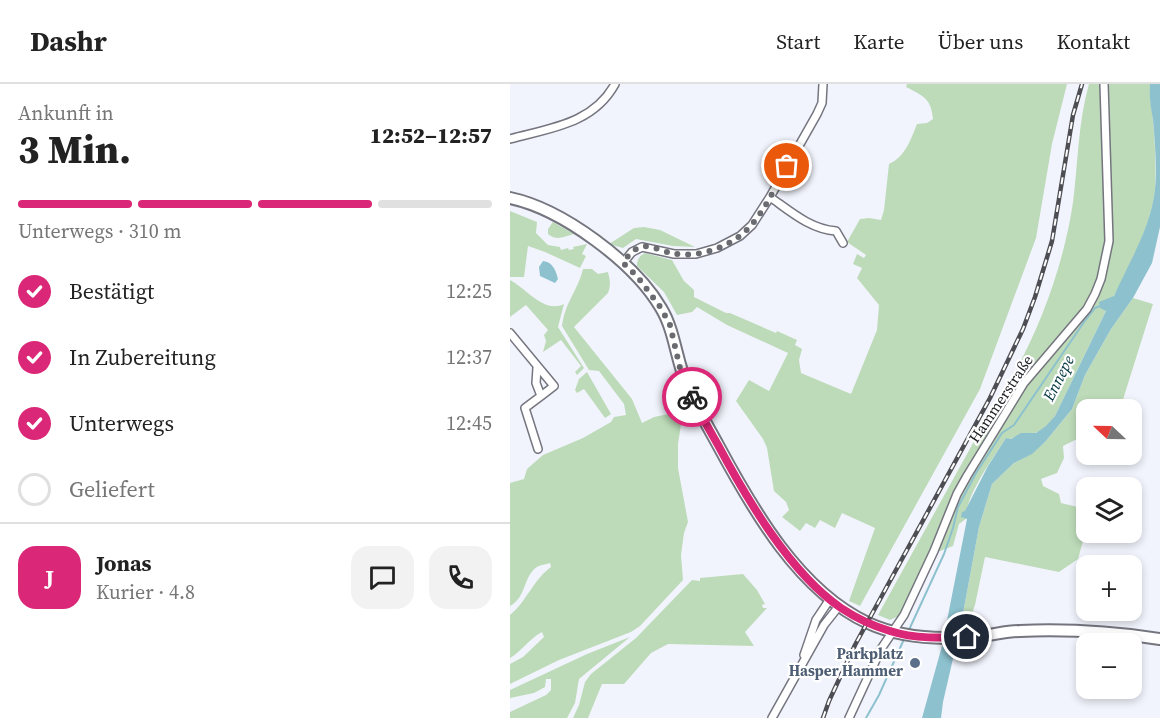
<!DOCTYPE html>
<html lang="de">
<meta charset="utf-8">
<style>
body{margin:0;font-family:"Source Serif 4",serif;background:#f2f2f2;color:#222;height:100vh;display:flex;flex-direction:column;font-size:22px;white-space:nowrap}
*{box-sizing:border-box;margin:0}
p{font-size:20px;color:#767676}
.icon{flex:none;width:33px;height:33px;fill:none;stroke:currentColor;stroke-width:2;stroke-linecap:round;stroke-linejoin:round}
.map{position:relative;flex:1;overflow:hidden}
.side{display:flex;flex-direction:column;background:#fff;width:510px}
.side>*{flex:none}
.needle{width:39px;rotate:292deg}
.fabs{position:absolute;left:566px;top:315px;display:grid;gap:12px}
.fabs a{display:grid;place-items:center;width:66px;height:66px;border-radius:12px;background:#fff;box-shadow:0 3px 9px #0003;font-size:30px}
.pin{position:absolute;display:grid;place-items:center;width:51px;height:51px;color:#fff;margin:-26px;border:3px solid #fff;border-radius:50%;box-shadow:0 2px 6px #0007}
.courier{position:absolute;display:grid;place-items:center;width:60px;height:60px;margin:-30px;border:4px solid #db2777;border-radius:50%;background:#fff;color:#222;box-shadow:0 2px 8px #0007}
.overview em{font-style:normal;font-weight:800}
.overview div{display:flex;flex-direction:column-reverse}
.overview{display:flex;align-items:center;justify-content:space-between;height:102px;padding:0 18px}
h1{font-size:39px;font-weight:800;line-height:45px}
.bar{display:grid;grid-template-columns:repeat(4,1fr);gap:9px 6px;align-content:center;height:72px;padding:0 18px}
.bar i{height:8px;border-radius:4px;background:#e0e0e0}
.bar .selected{background:#db2777}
.bar p{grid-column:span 4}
.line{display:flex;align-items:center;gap:15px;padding:0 18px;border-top:2px solid #e0e0e0}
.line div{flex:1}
.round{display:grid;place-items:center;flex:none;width:63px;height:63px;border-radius:18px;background:#f2f2f2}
ol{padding:0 18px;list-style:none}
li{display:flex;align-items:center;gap:18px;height:66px}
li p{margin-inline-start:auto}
li .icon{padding:6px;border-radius:50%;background:#db2777;color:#fff;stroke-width:4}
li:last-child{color:#767676}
li i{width:33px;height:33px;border:3px solid #e0e0e0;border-radius:50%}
header{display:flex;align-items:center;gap:36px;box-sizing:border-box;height:84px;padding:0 30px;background:#fff;border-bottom:2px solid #e0e0e0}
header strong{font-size:28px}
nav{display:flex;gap:33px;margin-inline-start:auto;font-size:21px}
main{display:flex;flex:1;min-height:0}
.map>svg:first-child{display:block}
.green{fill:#bddbb9}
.water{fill:#8dc1ce}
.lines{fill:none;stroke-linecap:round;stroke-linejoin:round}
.stream{stroke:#8dc1ce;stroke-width:2}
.street-casing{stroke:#74757f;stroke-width:10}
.secondary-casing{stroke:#74757f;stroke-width:14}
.street{stroke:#fff;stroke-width:7}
.secondary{stroke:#fff;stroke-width:10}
.rail-casing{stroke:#4d4e53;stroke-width:4.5}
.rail{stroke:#fff;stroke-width:2;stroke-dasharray:7;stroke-linecap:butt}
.done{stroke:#6a6b71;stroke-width:6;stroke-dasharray:0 10.8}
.route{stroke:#db2777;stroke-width:8}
.service-dot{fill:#5c6f8a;stroke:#fff;stroke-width:2}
.labels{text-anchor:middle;stroke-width:4.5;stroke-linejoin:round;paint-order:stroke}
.street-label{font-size:15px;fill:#202125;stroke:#fff}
.service-label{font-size:15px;font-weight:bold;fill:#4e5e75;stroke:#fff;text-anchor:end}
.water-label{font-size:16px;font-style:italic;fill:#043741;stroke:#fff}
</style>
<header>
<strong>Dashr</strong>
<nav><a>Start</a><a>Karte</a><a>Über uns</a><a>Kontakt</a></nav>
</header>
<main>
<section class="side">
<div class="overview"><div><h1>3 Min.</h1><p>Ankunft in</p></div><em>12:52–12:57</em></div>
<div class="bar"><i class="selected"></i><i class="selected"></i><i class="selected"></i><i></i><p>Unterwegs · 310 m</p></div>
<ol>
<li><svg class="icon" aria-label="check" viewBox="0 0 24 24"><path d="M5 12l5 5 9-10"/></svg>Bestätigt<p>12:25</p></li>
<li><svg class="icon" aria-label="check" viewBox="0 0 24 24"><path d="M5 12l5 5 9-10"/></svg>In Zubereitung<p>12:37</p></li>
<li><svg class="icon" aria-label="check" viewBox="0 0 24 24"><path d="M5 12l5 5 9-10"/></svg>Unterwegs<p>12:45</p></li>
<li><i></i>Geliefert</li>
</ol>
<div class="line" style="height:108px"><b class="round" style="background:#db2777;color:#fff">J</b><div><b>Jonas</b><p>Kurier · 4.8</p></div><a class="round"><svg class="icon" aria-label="chat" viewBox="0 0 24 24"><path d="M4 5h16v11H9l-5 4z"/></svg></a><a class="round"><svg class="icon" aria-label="phone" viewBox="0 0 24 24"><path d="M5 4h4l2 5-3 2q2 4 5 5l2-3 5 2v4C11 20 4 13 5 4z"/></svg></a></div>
</section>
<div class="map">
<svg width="650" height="634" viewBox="0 0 650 634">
<rect width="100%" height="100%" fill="#f2f4fd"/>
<!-- green -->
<path class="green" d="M397,0H557L542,60L526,154L470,305L350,522L339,517L365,444L332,429L325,444L310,436L305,444L296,439L290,447L272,433L279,426L276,418L264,407L257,364L253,355L226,317L239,296L259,307L278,269L217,241L187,223L182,228L167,231L154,208L127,182C127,176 129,172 135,169L162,176L174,197L184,206V213L216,229H220L266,249L267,247L287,256L285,261L292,265L289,276L291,289L341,310L367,246L369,221L347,194L352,184L343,180L347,170L354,174L356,171L337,158L350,135L359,134L371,136L374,126L379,80C395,73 401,55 407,40L417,39L423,35C421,14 413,12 396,3Z
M579,0H640C639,13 642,24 643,37C645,58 646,81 645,102C645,131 620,184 605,210C602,215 597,219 593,224L596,227L545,332C540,339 534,346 525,349C516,353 513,348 500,355L496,354C485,372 453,414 457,434L449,440L443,462L420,471L389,532L380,536L368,531L483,323C523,266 553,187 563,118C568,79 568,38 579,0Z
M0,122V127L27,138L26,149L38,161L50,163L51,166L58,164L59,166L64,165L63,163L77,160L72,170L76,172L70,184L35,168L18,162L14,193H0Z
M43,138L64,150C54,153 46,157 38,150V145Z
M134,143L150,146L185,163L163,162L126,155L113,164L99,160L124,144Z
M73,185H82L88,190L98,188C100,196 101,201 98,209L64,243L122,315L132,339L144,333L173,327L168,360V384L178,438L174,449L171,471L173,496L130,542L121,548L49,576L0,600V580L13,573L34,553L32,548C19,555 12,567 0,574V531C17,517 23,496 41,483L40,479C37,480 30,481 27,483C13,492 17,513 0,522V399L14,395L17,385L33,371L73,354L101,338L104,333L116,331L114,320L89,287L79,286L52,242C55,218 68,206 73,185Z
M0,196C16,204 34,230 54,220L48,243L74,284L67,291L65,288L71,282L51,256L33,268L36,257L34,251L38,246L16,221L0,233Z
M623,214L643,220L610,325L576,326V358L565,356L553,362L554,374L547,389L531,395L533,402L549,410L551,419L576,425V446L568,475L549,488L475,473L465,521L458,541L451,540L469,443L482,400L504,379L521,370L535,358L562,325L575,291L601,245Z
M77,288L101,330L95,334L74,305L67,309L65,306L69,295Z
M233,490L247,506L255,520L252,521L253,524H257L235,548L244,562L158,560L141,569L114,600H92L78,634H63L69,621L75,598L81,590L126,554L182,496L190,497V494Z
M120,553L69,595L65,619L57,634H0V628L36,611L41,606V595H36L35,603L24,609L0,614V606L77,570Z"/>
<!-- water -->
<path class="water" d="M640,0H650V143L642,179L623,214L601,245L575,291L562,325L535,358L522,370L504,379L482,400L469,443L451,540L433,618L431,634H412L432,562L457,435L451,433L452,428L455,427L478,382L496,354L501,355L511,349H526L536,342L545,332L596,227L590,224L589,218L604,212C619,178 641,144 645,105C647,84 645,58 643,36C641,24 639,13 640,0Z
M33,177C43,178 46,187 48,195L45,199L30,192L29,183Z"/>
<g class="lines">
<!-- stream -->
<path class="stream" d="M398,548L434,470L443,444L448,423L466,389L492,349L504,341L574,238L585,224L590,222
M356,634L369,611L395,553"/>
<defs>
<path id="street" d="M0,55C40,44 83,40 105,0
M260,113C280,127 300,145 326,147L333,159
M113,179L122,168L132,163L164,170H186L207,164L230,152L242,141L260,113L307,30L312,19L313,0
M0,249L44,302L31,312L26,299L27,284
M28,365L15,324L31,312
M294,571L306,536L320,515
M262,634L314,541L329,522
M339,634L371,565L394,531L424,467L447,410L457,392L514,299L577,225L585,210L591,195L599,157L594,0"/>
<path id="secondary" d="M0,114C52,125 124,178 151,224C165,247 166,276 177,301C186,322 197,341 208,361C243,426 289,507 358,539C393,555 432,556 469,552C483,551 496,547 510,547C556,545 604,548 650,555"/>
</defs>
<!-- street casing -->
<use href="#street" class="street-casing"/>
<!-- secondary casing -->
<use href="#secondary" class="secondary-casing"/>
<!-- street -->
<use href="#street" class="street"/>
<!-- secondary -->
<use href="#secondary" class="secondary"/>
<defs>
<path id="rail" d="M313,634L319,617L345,561L480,314L513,245L525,213L542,157L563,31L572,0"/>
</defs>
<!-- rail casing -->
<use href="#rail" class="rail-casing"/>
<!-- rail -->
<use href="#rail" class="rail"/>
</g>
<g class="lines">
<!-- done -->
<path class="done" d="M182,313L170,284L160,241L151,224L127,192L113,179C117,173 122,166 130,163C139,160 152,167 161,169C185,174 212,166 231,151C252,134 264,105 277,82"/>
<!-- route -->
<path class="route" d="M182,313C190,330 199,345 208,361C237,415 280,489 331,524C346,534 363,542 380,547C405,555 432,554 457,553"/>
</g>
<!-- markers -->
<circle class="service-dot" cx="405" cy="579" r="6"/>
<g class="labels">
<!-- street labels -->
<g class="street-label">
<text transform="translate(491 315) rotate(-56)" y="5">Hammerstraße</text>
</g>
<!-- service labels -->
<g class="service-label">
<text x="393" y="575">Parkplatz<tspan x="393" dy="17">Hasper Hammer</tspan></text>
</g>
<!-- water labels -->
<g class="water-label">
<text transform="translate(548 294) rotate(-63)" y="6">Ennepe</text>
</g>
</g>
</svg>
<div class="fabs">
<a><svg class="needle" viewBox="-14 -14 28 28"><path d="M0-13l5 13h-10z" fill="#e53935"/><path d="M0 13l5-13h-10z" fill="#767676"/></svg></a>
<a><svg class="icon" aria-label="layers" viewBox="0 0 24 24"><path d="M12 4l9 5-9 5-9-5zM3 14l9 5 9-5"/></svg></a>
<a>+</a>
<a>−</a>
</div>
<div class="pin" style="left:277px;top:82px;background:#ea580c"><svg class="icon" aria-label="bag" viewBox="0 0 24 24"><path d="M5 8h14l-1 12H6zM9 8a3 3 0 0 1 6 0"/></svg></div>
<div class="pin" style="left:457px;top:553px;background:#1f2937"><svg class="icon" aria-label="home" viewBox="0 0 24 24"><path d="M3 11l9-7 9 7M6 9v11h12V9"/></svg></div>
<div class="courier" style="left:182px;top:313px"><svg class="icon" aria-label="bike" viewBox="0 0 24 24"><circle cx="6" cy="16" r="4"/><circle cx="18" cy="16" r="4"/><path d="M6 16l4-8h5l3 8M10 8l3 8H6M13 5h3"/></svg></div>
</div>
</main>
